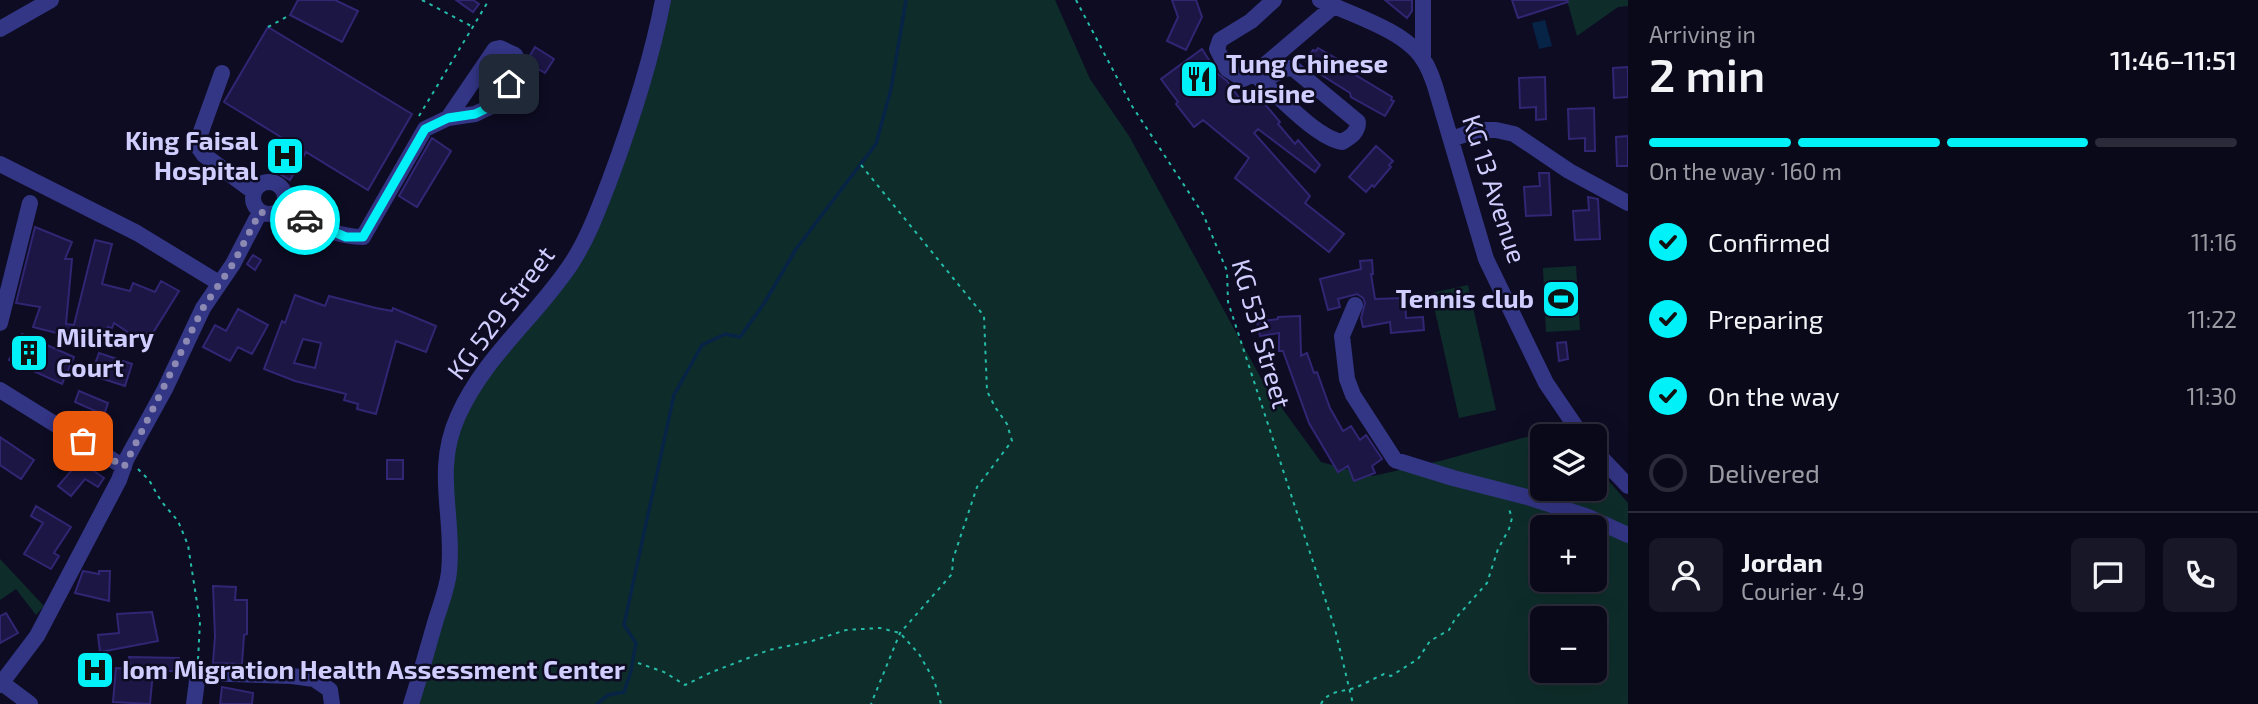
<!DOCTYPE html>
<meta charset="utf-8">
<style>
body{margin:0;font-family:"Exo 2",sans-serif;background:#181727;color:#f1f3f6;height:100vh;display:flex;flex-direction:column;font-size:26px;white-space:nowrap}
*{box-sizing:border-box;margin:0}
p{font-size:23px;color:#999aa2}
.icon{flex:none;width:38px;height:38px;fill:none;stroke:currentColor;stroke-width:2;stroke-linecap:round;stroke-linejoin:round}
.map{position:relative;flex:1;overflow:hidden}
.side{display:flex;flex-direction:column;background:#0a091a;width:630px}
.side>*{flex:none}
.fabs{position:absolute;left:1530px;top:424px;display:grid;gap:14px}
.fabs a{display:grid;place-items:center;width:77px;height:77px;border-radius:10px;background:#0a091a;box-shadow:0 7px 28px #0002,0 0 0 2px #2a2a39;font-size:35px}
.pin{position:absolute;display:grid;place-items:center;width:60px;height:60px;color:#fff;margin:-30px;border-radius:14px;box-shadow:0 4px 10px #0006}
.courier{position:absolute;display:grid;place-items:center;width:70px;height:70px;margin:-35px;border:5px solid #00f1f8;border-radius:50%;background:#fff;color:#222;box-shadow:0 2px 9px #0007}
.head em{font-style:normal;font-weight:600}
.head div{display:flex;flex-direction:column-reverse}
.head{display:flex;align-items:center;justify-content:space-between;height:119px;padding:0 21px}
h1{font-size:46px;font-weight:600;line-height:52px}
.bar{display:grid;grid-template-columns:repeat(4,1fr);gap:10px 7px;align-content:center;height:84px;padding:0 21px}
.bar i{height:9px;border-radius:5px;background:#2a2a39}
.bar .current{background:#00f1f8}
.bar p{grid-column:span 4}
.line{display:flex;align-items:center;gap:18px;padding:0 21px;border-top:2px solid #2a2a39}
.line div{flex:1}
.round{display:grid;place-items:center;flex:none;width:74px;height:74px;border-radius:10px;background:#181727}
ol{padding:0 21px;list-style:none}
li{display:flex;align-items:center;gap:21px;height:77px}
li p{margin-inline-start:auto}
li .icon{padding:7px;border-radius:50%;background:#00f1f8;color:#111;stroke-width:4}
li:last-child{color:#999aa2}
li i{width:38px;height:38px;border:4px solid #2a2a39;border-radius:50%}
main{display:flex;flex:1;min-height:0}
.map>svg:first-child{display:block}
.green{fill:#0e2d2a;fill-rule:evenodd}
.water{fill:#072346}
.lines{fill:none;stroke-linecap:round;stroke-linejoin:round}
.stream{stroke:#072346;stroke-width:3.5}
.building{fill:#1c1645;stroke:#302673;stroke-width:2;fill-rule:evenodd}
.path{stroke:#24bca8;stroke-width:2;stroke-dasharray:3.5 5;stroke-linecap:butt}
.minor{stroke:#333585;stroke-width:16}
.done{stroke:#8c89b2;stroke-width:7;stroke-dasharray:0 12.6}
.route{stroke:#00f1f8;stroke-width:9}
.labels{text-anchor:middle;stroke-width:5;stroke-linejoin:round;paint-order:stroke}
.poi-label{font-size:26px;font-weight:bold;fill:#d0cdff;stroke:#0e0c23;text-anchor:start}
.street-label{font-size:26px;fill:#d0cdff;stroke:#0e0c23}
</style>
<main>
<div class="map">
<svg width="1628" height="704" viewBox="0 0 1628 704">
<rect width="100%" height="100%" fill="#0e0c23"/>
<!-- green -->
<path class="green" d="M668,0H1055L1090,79L1129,136L1263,382L1321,462L1373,476L1444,460L1562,427L1570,436H1542V488H1594V464L1628,503V704H407L441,580L452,438L484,374L567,264L605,196ZM1542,527H1594V579H1542ZM1542,618H1594V670H1542Z
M1567,0H1628V6L1618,7L1577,36Z
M1576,266L1580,330L1546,332L1543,268Z
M1468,285L1496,410L1459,418L1431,293Z
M0,559L44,606L36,615L16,589L0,600Z"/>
<!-- water -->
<path class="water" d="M1545,20L1552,46L1539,49L1532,23Z"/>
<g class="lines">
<!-- stream -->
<path class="stream" d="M597,704L608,695L624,692L631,671L636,643L624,625L674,395L702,345L725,334L740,337L765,302L796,249L876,144L891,89L906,0"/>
</g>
<!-- building -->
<path class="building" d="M298,0H335L358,11L342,42L290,15Z
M456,0H473L479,4L473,12Z
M1172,0H1196L1202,17L1186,50L1167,41L1178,17Z
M1385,0H1412V11L1407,18Z
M1512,0H1567L1568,2L1518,18Z
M268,27L412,114L368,190L306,152L290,180L273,170L289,142L224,102Z
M535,47L554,59L545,73L528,63V59Z
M1318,48L1351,67L1349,71L1392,97L1391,100L1394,101L1385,116L1351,97L1350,93L1315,71L1316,69L1306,61L1313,50L1316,51Z
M1202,49L1218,74L1227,81L1243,103L1254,91L1280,122L1278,124L1295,144L1298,140L1320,165L1315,172L1258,129L1254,133L1310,196L1305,203L1344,234L1329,252L1235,178L1249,158L1203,120L1194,127L1176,104L1178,102L1161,79Z
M1628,67V97L1614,98L1613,68Z
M1545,77L1546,119L1536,120V107L1520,108L1519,78Z
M1594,108L1595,151H1585V138L1569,139L1568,109Z
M1628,136V166H1617L1616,137Z
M432,138L451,151L417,207L399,196Z
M1376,146L1393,161L1389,165L1391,167L1374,187L1372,185L1366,192L1349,177Z
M1539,173H1549L1551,215L1526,216L1524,187L1540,186Z
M1588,197L1598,199L1600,239L1575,240L1573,211L1589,210Z
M35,227L72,242L65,259H72L66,324L74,325L95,240L112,244L102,284L130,291L133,283L155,292L161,281L179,291L146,344L114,323L112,328L108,327L104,345L33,327L40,307L16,303Z
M253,255L261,260L255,270L247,264Z
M1372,260L1373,274H1371L1375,299L1405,298L1406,318L1423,317L1424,330L1391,333L1390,322L1363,327L1361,318L1365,303L1363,298L1357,294L1338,299L1340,307L1328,310L1320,279L1361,269L1360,261Z
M295,295L325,306L329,296L376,308L392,311L393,308L436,326L426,352L396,341L376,414L357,409L358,404L344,400L346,394L295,381L264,369L282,321L285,323ZM303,339L321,343L315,368L294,363Z
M238,309L268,325L252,354L238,347L230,361L203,347L215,325L226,331Z
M1300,316L1301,356L1307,353L1314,373L1317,372L1330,408L1343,431L1351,426L1360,440L1366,435L1382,459L1372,466L1375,473L1354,481L1348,466L1338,472L1309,423L1283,351H1279V333L1260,336L1257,322L1278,319V317Z
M22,334L74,357L62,384L9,360Z
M1566,342L1568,359L1559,361L1557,343Z
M99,353L132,364L125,386L91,375Z
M79,391L108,403L104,415L75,402Z
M0,437L34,460L21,479L0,465Z
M66,452L104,478L98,487L85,479L71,496L58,486L72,470L59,462Z
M387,460H403V479H387Z
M36,506L71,527L54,553L59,556L51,569L24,554L43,523L31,516Z
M83,571L99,574V571H110L109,601L75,593Z
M213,586L236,587L235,600H247V634L244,635L242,664L213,663L215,636Z
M152,612L158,641L100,652L98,635L119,633L117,614Z
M6,613L18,633L0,643V616Z
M129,657L179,658V671H153L150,704L113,702L116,668L131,669Z
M222,687L253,693L252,704H220Z"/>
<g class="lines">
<!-- path -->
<path class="path" d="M422,0L473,27
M1076,0L1132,106L1203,214L1227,271L1228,302L1335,629L1353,704
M268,27L290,15
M419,116L489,0
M861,165L984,316L987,391L995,407L1007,424L1012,441L977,487L953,559L952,574L900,633L871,704
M138,469L149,480L161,501L178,521L188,545L200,622L198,660
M638,663L664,672L685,685L712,672L769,650L812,641L846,630L880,628L900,633L919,654L934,680L941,704
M1321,704C1328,690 1344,692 1357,687C1366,683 1375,678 1384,674L1391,676L1418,659L1430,641L1449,630L1455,619L1487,583L1498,549L1509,529L1512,518L1508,506"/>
<!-- minor -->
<path class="minor" d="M1274,0L1251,21L1220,40L1217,49L1227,69L1243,79L1254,74L1334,6
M1320,0C1350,14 1407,31 1424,61C1429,68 1432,77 1435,86L1486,259L1546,383L1582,436
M0,29L51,0
M1423,58V0
M222,73L198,140L199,148L204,155L254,192
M1254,74C1276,93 1315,137 1342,142C1350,137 1358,133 1358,122L1294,69L1287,68L1262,81
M1452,139L1477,130H1496L1514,134L1569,171L1628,203
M0,164L137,233L219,283
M253 198a16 16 0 1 1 32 0a16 16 0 1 1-32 0Z
M281,209C308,221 333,237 363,237L425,129L448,118L475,114L494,105L516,73L518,62L515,55L500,48L495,49L448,118
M1355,305L1342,336L1347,379L1353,395L1395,460L1453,478L1527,497L1586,516L1628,535
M0,323L30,203
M0,390L124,467
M1594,450L1628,486
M2,683L30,704
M0,685L37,636L119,480L126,460L165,389L203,308L233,264L260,212
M194,704L198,673L292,676L314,679L330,690L332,704
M411,704C420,677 427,650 435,623C440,606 447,590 449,572C455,517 433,471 458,416C484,357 536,317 571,264C588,238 598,210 609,182C631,123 651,63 663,0"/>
</g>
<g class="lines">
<!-- done -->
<path class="done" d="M83,441L124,467L203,308L233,264L260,212L271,214L281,209L305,220"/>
<!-- route -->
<path class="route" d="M305,220L346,237H363L425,129L448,118L475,114L494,105L509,84"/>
</g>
<!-- icons -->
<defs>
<symbol id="restaurant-square" viewBox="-11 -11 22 22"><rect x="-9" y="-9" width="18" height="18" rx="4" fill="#00f1f8" stroke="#0e0c23"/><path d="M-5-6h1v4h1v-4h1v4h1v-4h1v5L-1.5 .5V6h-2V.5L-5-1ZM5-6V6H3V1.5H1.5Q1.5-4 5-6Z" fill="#111"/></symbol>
<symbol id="hospital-square" viewBox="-11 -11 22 22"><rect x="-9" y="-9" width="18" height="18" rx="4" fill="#00f1f8" stroke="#0e0c23"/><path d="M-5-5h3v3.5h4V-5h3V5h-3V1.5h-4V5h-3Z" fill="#111"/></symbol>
<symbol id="stadium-square" viewBox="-11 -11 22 22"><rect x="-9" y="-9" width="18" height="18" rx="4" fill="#00f1f8" stroke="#0e0c23"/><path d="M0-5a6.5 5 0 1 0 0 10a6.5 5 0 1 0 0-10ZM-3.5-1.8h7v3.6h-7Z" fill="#111"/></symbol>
<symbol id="building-square" viewBox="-11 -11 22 22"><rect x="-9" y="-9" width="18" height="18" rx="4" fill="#00f1f8" stroke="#0e0c23"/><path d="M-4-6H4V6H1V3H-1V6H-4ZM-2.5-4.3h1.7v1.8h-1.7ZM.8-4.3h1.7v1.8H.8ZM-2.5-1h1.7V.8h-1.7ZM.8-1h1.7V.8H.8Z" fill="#111"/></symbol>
</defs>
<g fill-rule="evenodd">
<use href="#restaurant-square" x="1177" y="57" width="44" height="44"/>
<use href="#hospital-square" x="263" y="134" width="44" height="44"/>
<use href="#stadium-square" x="1539" y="277" width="44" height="44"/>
<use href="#building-square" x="7" y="331" width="44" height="44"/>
<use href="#hospital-square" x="73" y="648" width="44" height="44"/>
</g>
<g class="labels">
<!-- poi labels -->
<g class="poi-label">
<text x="1226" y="73">Tung Chinese<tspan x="1226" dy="30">Cuisine</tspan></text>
<text x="258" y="150" text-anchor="end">King Faisal<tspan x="258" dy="30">Hospital</tspan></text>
<text x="1534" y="308" text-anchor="end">Tennis club</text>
<text x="56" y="347">Military<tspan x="56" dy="30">Court</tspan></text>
<text x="122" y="679">Iom Migration Health Assessment Center</text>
</g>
<!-- street labels -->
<g class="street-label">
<text transform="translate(1494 189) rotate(72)" y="9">KG 13 Avenue</text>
<text transform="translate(501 313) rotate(-53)" y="9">KG 529 Street</text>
<text transform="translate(1261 334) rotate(74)" y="9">KG 531 Street</text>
</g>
</g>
</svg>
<div class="fabs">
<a><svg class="icon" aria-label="layers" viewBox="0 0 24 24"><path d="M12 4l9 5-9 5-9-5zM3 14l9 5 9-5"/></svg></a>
<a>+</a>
<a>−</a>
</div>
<div class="pin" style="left:83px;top:441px;background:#ea580c"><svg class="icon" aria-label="bag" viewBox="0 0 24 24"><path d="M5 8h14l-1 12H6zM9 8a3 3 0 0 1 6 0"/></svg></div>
<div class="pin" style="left:509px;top:84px;background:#1f2937"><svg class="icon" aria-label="home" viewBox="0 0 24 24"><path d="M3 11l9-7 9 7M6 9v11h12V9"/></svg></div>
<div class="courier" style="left:305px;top:220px"><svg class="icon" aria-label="car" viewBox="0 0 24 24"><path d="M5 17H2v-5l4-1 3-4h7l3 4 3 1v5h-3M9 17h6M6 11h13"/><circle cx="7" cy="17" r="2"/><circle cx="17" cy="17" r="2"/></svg></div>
</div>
<section class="side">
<div class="head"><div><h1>2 min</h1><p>Arriving in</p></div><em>11:46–11:51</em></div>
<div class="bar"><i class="current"></i><i class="current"></i><i class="current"></i><i></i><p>On the way · 160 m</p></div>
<ol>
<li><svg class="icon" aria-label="check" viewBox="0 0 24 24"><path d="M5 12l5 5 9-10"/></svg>Confirmed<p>11:16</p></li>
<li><svg class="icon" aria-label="check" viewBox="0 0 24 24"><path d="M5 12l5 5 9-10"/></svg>Preparing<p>11:22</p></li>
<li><svg class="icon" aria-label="check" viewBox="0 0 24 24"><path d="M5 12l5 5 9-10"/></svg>On the way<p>11:30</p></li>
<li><i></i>Delivered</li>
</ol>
<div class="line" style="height:126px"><a class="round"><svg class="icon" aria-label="person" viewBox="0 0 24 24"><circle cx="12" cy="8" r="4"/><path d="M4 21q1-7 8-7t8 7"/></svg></a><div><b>Jordan</b><p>Courier · 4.9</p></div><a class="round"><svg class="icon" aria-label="chat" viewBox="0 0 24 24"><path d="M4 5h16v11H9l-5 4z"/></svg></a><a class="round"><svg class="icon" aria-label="phone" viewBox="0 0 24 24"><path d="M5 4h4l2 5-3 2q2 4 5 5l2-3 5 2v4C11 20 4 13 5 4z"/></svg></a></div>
</section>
</main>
